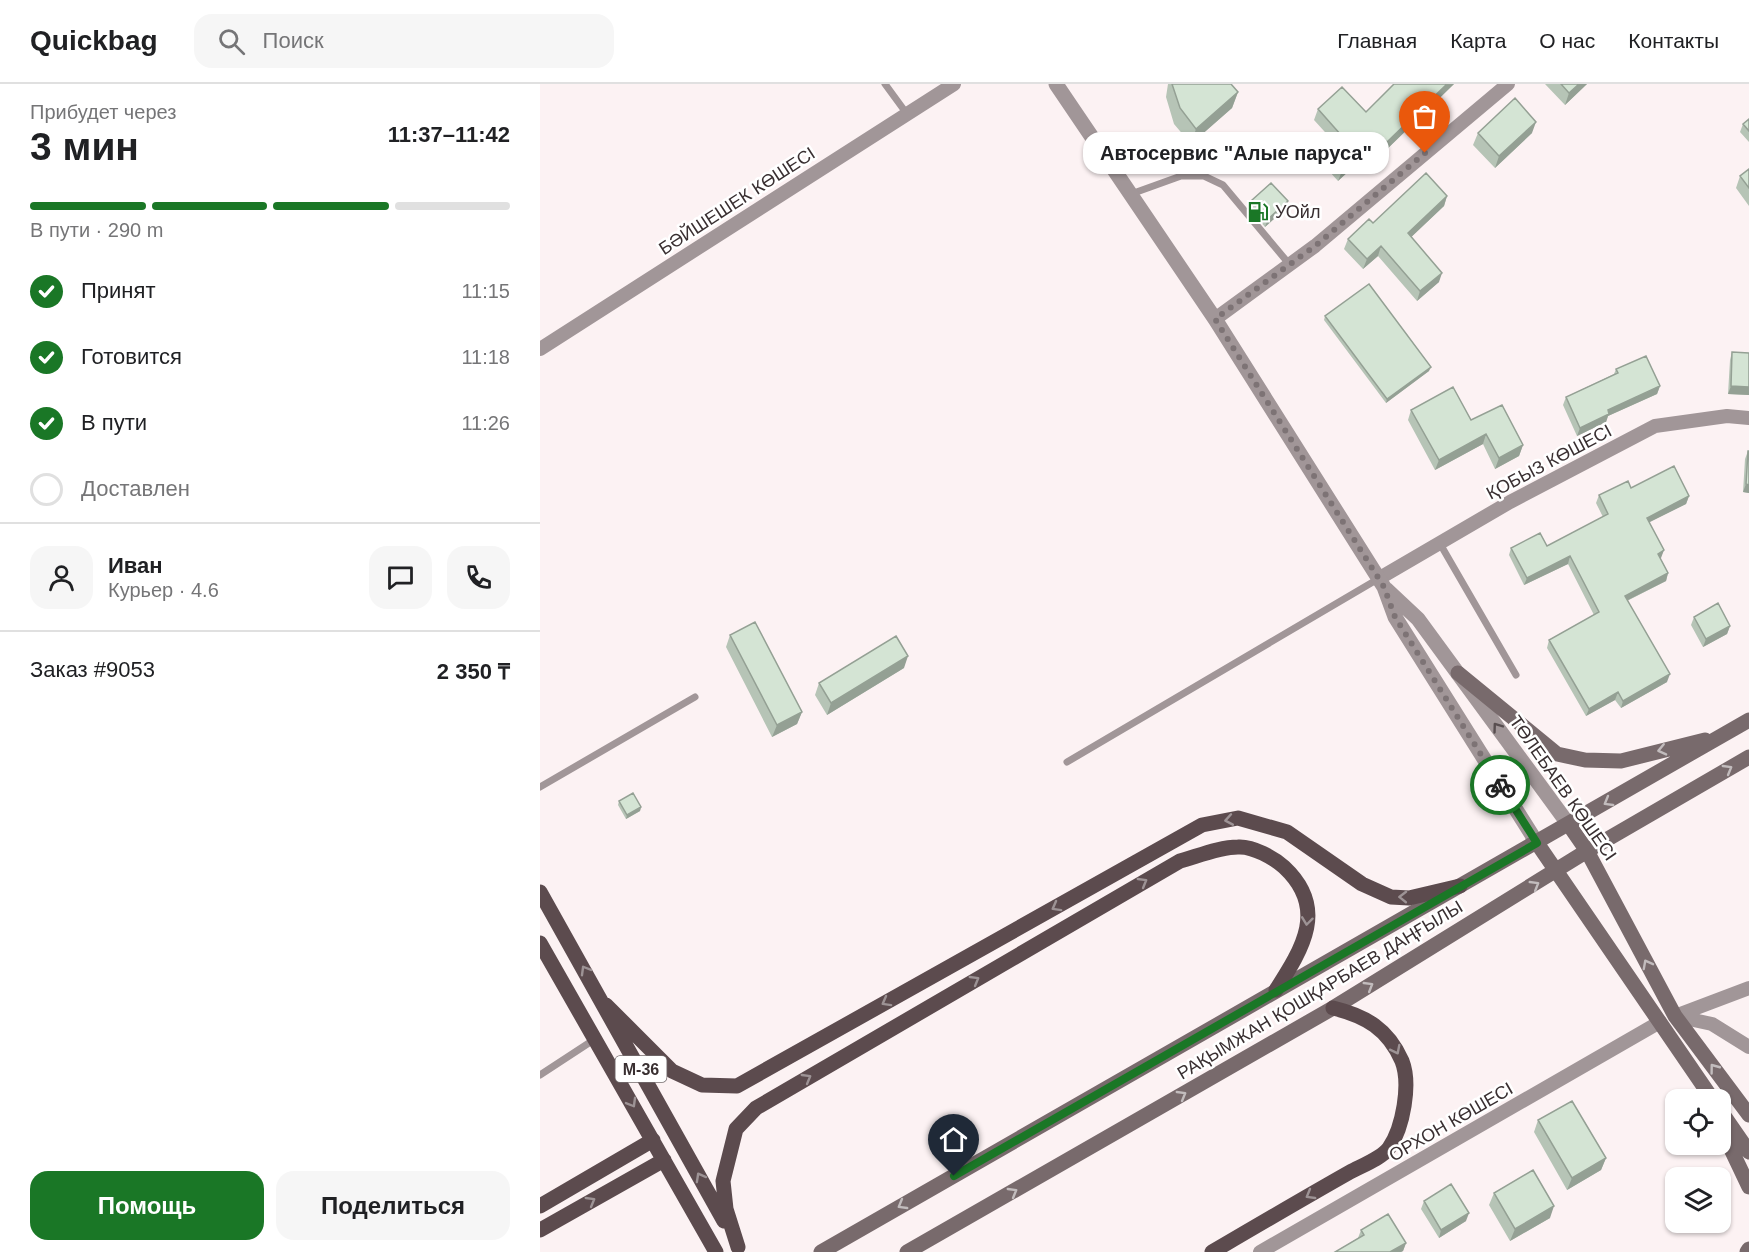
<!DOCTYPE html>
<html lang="ru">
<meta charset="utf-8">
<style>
body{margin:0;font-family:Arial,sans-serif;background:#f6f6f6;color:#202124;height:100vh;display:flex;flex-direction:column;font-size:22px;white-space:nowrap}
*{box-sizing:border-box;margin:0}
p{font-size:20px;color:#757577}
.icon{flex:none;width:33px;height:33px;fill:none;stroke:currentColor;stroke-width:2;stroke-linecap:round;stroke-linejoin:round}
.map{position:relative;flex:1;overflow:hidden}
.drawer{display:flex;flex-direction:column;background:#fff;width:540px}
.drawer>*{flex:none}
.buttons{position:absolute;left:1125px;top:1005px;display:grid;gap:12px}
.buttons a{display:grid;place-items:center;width:66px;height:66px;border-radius:12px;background:#fff;box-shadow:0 2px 4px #0004;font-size:30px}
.pin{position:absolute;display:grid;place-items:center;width:51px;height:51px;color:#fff;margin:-62px -26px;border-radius:50% 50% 50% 0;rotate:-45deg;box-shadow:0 0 6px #0007}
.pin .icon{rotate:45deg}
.courier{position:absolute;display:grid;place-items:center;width:60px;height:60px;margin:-30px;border:4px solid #1a7726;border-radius:50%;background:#fff;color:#222;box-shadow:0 2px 8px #0007}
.bubble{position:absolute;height:42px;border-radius:18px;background:#fff;box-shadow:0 2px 4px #0004;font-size:20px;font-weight:700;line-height:42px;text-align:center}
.summary em{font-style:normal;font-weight:700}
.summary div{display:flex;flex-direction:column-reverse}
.summary{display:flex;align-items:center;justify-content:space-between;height:102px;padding:0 30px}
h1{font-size:39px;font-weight:700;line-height:45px}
.bar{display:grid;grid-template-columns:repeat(4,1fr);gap:9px 6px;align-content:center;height:72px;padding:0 30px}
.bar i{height:8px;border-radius:4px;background:#e0e0e0}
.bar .selected{background:#1a7726}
.bar p{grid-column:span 4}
.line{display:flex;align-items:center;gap:15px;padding:0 30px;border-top:2px solid #e0e0e0}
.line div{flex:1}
.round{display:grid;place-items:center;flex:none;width:63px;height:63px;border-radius:18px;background:#f6f6f6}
ol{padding:0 30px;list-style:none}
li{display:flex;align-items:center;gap:18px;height:66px}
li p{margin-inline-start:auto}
li .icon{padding:6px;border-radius:50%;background:#1a7726;color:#fff;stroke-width:4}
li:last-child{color:#757577}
li i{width:33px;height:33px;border:3px solid #e0e0e0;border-radius:50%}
.button{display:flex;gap:12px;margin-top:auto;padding:12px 30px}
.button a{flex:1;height:69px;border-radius:18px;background:#1a7726;color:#fff;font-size:24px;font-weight:700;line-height:69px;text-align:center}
.button a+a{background:#f6f6f6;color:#202124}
header{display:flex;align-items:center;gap:36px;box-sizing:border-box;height:84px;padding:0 30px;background:#fff;border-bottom:2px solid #e0e0e0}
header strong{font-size:28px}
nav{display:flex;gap:33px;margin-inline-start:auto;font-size:21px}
.search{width:420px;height:54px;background:#f6f6f6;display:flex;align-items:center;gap:15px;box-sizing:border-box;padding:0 21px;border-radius:18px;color:#757577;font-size:22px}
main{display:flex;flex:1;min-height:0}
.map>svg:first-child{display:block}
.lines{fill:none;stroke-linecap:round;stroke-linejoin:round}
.service{stroke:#a19698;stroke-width:7}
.minor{stroke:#a19698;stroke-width:14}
.tertiary{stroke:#a19698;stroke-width:15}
.secondary{stroke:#786a6c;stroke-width:15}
.primary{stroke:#5c4b4e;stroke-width:15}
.wall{fill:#b6c4b6}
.shaded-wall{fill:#94a094}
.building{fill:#d4e4d4;stroke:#94a094;stroke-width:1.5}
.oneway{stroke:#584e50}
.oneway2{stroke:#c2bcbd}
.oneway3{stroke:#9d9395}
.done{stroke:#7d7375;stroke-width:6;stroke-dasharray:0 10.8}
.route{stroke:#1a7726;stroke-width:8}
.labels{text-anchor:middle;stroke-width:5;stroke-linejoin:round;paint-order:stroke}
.shield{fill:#fff;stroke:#746d6f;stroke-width:1.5}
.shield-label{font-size:16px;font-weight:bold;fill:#392f31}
.street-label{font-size:18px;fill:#392f31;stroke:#fff}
.poi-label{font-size:18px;fill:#392f31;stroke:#fff;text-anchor:start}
</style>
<header>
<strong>Quickbag</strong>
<div class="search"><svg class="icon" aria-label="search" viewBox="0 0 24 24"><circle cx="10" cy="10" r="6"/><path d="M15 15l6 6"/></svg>Поиск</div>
<nav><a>Главная</a><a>Карта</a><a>О нас</a><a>Контакты</a></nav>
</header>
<main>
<section class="drawer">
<div class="summary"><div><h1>3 мин</h1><p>Прибудет через</p></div><em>11:37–11:42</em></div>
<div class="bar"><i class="selected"></i><i class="selected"></i><i class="selected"></i><i></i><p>В пути · 290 m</p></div>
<ol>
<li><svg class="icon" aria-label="check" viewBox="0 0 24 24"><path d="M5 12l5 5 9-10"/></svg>Принят<p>11:15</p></li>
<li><svg class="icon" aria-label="check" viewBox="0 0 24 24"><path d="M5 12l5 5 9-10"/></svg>Готовится<p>11:18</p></li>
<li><svg class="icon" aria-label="check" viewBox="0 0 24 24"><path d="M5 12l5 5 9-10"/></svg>В пути<p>11:26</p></li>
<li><i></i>Доставлен</li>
</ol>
<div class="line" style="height:108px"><a class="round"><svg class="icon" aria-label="person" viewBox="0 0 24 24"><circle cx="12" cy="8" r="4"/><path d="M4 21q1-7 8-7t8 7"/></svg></a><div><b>Иван</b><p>Курьер · 4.6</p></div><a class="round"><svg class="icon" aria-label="chat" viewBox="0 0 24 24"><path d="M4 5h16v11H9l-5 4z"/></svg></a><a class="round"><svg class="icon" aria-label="phone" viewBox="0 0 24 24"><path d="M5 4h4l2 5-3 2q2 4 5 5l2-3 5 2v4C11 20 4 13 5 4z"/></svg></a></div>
<div class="line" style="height:78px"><div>Заказ #9053</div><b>2 350 ₸</b></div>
<div class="button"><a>Помощь</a><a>Поделиться</a></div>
</section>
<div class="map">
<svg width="1209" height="1168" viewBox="0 0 1209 1168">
<rect width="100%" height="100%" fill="#fcf2f3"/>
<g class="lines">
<!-- service -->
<path class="service" d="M345,0L367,30
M591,110L641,92H664L683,101L750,181
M899,458L976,591
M527,678L838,495
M0,703L155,613
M0,991L55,955"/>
<!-- minor -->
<path class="minor" d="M675,235L775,162L968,0
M0,265L414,0
M838,495L970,418L1115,342L1187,332L1209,334
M1135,932L1172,940L1209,963
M1135,932L1209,904
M720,1168L1120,938"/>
<!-- tertiary -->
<path class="tertiary" d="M516,0L675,235L844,503L855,533L997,759
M846,505L878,535L1029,741"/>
<!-- secondary -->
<path class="secondary" d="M918,589L1017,670L1045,676L1081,677L1165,656
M1029,741L1047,767L1135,932L1209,1031
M997,759L1173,1016
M1180,1026L1209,1068
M1180,1042L1209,1103
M281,1168L1209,636
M367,1168L793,924L1047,767L1209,673
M1207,1168L1209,1165"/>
<!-- primary -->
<path class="primary" d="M0,808L184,1137
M0,859L176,1168
M66,921L132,987L162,1001L197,1002L662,741L698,734L747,748L822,800L851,813L869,814L920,802
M0,1122L113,1056
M0,1146L124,1076
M198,1163L186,1125L183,1097L196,1045L216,1024L640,777C658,772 680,763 698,763C713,762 734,774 744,783C788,824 763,864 736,906
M672,1168C718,1141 764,1114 810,1088C821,1082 842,1074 849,1064C863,1044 871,1000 862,977C848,945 826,932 793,924"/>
</g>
<!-- wall -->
<path class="wall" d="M628,0H691L698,8L692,24L651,60L634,40L626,13Z
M854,0H914L843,69L836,62L798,97L780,77L784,67L794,58L774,36L778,25L826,28Z
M1005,0H1047L1025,21Z
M1209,35V58L1200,48L1203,40Z
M938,49H992L955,84L933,61Z
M1209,85V122L1196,104L1200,92Z
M907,112L904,122L871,153L899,198L877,217L838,172L823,185L804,165L808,155L833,139Z
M712,116L745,125L725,143L709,124Z
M785,232L889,287L846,319L784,236Z
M1192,268L1209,269V311L1188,310L1190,276Z
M1076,285L1120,302L1117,310L1068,332L1066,338L1037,352L1023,321L1026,313L1074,290Z
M871,326L931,336L983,361L979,372L955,385L943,360L895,386L868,336Z
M1208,367H1209V409L1203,408L1205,375Z
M1091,404L1149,412L1146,420L1109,438L1124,466L1120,474L1128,489L1126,497L1087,517L1127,598L1081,624L1075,616L1046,632L1007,564L1009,556L1054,531L1028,480L984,501L969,471L971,464L1007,462L1063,433L1056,419L1059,411Z
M1154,533L1190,542L1187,550L1163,563L1151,541Z
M190,551L262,628L257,640L232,653L186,563Z
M364,584L287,631L275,611L279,599Z
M79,717L101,723L100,727L86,735L78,721Z
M998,1036L1066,1074L1061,1086L1027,1106L994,1048Z
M954,1109L1010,1134L970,1157L949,1121Z
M884,1117L926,1137L899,1154L881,1125Z
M821,1146L866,1159L863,1167L861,1168H795L818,1154Z"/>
<!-- shaded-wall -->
<path class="shaded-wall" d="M907,0H914L843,69L847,58Z
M1039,0H1047L1025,21L1029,9Z
M698,8L692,24L651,60L656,45Z
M996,38L992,49L955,84L959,72Z
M840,52L836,62L798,97L802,87Z
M907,112L904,122L865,159L868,149Z
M748,117L745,125L725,143L728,135Z
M841,162L838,172L823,185L827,175Z
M902,189L899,198L877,217L880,207Z
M891,283L889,287L846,319L847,315Z
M1120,302L1117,310L1068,332L1066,338L1037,352L1040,344L1068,326Z
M1191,302L1209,303V311L1188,310Z
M946,350L943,360L895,386L899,376Z
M983,361L979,372L955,385L959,374Z
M1206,400L1209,401V409L1203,408Z
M1149,412L1146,420L1104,441L1107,434Z
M1124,466L1121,474L1115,477L1118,470Z
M1030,472L1028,480L984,501L987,494Z
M1128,489L1126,497L1082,519L1085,512Z
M1190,542L1187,550L1163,563L1166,555Z
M368,572L364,584L287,631L291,619Z
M1130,590L1127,598L1081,624L1083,617Z
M1078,608L1075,616L1046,632L1049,625Z
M262,628L257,640L232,653L237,641Z
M101,723L100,727L86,735L87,731Z
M1066,1074L1061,1086L1027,1106L1032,1094Z
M1014,1122L1010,1134L970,1157L975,1145Z
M929,1129L926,1137L899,1154L901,1146Z
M866,1159L863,1167L861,1168H850Z"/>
<!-- building -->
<path class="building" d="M632,0H691L698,8L656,45L640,24Z
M854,0H907L847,58L840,52L802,87L784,67L801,51L778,25L802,3L826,28Z
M1021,0H1039L1029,9Z
M975,14L996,38L959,72L938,49Z
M1209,35V47L1203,40Z
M1209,85V104L1200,92Z
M886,89L907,112L868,149L902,189L880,207L841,162L827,175L808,155L829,135L833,139Z
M731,99L748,117L728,135L712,116Z
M829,200L891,283L847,315L785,232Z
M1192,268L1209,269V303L1191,302Z
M1106,272L1120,302L1068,326L1069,330L1040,344L1026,313L1078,289L1076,285Z
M913,303L931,336L962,321L983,361L959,374L946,350L899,376L871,326Z
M1208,367H1209V401L1206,400Z
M1134,382L1149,412L1107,434L1124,466L1118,470L1128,489L1085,512L1130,590L1083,617L1078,608L1049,625L1009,556L1059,528L1030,472L987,494L971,464L1000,449L1007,462L1068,430L1059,411L1088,397L1091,404Z
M1178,519L1190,542L1166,555L1154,533Z
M215,538L262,628L237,641L190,551Z
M356,552L368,572L291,619L279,599Z
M93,709L101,723L87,731L79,717Z
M1032,1017L1066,1074L1032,1094L998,1036Z
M993,1086L1014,1122L975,1145L954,1109Z
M911,1100L929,1129L901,1146L884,1117Z
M848,1130L866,1159L850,1168H795L824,1151L821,1146Z"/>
<!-- one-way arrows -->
<defs><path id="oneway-chevron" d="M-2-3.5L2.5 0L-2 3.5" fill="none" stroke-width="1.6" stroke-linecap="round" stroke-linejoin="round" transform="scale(1.5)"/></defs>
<use class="oneway" href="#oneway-chevron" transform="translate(957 643) rotate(-126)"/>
<g class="oneway2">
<use href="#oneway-chevron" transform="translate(1122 666) rotate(167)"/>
<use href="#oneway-chevron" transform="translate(1188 685) rotate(-30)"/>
<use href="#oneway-chevron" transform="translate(1068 718) rotate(150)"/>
<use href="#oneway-chevron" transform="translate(995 801) rotate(-31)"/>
<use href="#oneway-chevron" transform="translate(1107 880) rotate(-118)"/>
<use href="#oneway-chevron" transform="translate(829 902) rotate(-31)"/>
<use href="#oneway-chevron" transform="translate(1174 984) rotate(-127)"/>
<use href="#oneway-chevron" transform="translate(642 1011) rotate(-30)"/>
<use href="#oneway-chevron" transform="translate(473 1108) rotate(-30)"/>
<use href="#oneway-chevron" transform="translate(362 1121) rotate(150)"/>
</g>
<g class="oneway3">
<use href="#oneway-chevron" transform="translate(689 736) rotate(170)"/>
<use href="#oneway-chevron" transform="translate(603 798) rotate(-30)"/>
<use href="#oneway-chevron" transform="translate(863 813) rotate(-179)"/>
<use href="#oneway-chevron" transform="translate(516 823) rotate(151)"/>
<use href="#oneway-chevron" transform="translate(767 837) rotate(97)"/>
<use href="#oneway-chevron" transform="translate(45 886) rotate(-120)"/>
<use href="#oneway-chevron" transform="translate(435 896) rotate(-30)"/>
<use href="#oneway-chevron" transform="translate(346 918) rotate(151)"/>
<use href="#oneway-chevron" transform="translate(856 966) rotate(63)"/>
<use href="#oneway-chevron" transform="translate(267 994) rotate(-30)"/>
<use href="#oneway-chevron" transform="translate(92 1019) rotate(60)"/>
<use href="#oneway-chevron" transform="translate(160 1093) rotate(-119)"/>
<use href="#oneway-chevron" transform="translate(770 1111) rotate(150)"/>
<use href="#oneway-chevron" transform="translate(51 1117) rotate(-30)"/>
</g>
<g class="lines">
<!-- done -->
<path class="done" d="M885,69L775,162L675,235L844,503L855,533L960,701"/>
<!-- route -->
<path class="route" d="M414,1092L997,759L960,701"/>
</g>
<!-- icons -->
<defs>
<symbol id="fuel-bare" viewBox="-9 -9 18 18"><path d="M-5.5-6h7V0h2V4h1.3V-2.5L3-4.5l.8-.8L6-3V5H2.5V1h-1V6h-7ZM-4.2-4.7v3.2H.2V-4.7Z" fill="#1a7726" stroke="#fff" stroke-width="2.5" paint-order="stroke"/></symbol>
</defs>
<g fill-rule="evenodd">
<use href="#fuel-bare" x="703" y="113" width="30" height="30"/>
</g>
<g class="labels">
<!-- shield labels -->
<rect class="shield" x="75.5" y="972" width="51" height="26" rx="4.5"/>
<g class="shield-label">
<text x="101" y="991">M-36</text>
</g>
<!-- street labels -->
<g class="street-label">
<text transform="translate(197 117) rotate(-33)" y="6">БӘЙШЕШЕК КӨШЕСІ</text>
<text transform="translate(1009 378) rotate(-28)" y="6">ҚОБЫЗ КӨШЕСІ</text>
<text transform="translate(1023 704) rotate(55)" y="6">ТӨЛЕБАЕВ КӨШЕСІ</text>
<text transform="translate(780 906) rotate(-31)" y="6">РАҚЫМЖАН ҚОШҚАРБАЕВ ДАҢҒЫЛЫ</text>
<text transform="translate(911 1038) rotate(-30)" y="6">ОРХОН КӨШЕСІ</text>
</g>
<!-- poi labels -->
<g class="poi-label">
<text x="735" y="134">УОйл</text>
</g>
</g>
</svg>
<div class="buttons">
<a><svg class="icon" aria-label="locate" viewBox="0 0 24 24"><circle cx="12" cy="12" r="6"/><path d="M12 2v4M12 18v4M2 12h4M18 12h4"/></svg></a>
<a><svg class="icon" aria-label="layers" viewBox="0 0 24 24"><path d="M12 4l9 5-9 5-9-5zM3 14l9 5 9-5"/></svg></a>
</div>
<div class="pin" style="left:885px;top:69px;background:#ea580c"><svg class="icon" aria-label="bag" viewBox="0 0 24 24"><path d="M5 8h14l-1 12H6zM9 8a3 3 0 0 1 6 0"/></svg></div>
<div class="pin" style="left:414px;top:1092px;background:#1f2937"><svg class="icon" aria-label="home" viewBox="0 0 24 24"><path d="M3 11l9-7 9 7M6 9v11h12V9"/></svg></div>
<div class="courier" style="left:960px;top:701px"><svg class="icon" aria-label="bike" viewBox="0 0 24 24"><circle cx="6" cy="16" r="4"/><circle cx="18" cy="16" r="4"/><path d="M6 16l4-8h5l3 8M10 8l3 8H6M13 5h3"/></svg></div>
<div class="bubble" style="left:543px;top:48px;width:306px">Автосервис &quot;Алые паруса&quot;</div>
</div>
</main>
